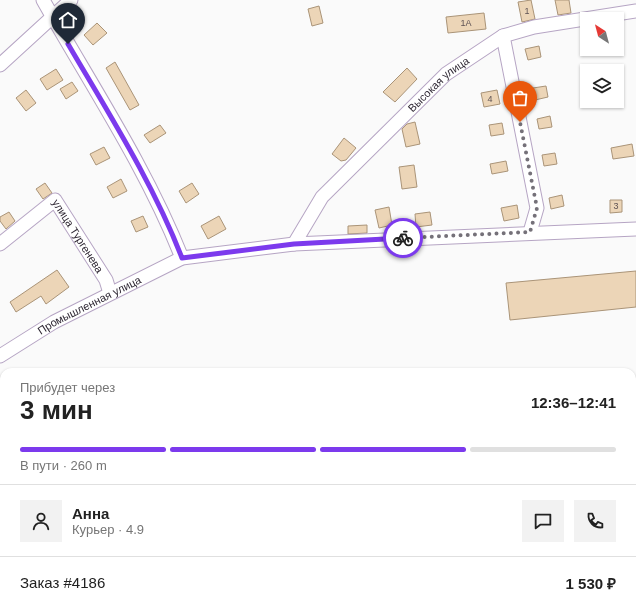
<!DOCTYPE html>
<html lang="ru">
<meta charset="utf-8">
<style>
body{margin:0;font-family:Helvetica,sans-serif;background:#f2f2f2;color:#222;height:100vh;display:flex;flex-direction:column;font-size:15px;white-space:nowrap}
*{box-sizing:border-box;margin:0}
p{font-size:13px;color:#767676}
.icon{flex:none;width:22px;height:22px;fill:none;stroke:currentColor;stroke-width:2;stroke-linecap:round;stroke-linejoin:round}
.map{position:relative;flex:1;overflow:hidden}
.side{position:absolute;left:0px;top:368px;width:636px;height:248px;display:flex;flex-direction:column;background:#fff;border-radius:12px 12px 0 0;box-shadow:0 1px 3px #0004}
.side>*{flex:none}
.needle{width:26px;rotate:324deg}
.fabs{position:absolute;left:580px;top:12px;display:grid;gap:8px}
.fabs a{display:grid;place-items:center;width:44px;height:44px;border-radius:0px;background:#fff;box-shadow:0 1px 3px #0004;font-size:20px}
.pin{position:absolute;display:grid;place-items:center;width:34px;height:34px;color:#fff;margin:-41px -17px;border-radius:50% 50% 50% 0;rotate:-45deg;box-shadow:0 0 4px #0007}
.pin .icon{rotate:45deg}
.courier{position:absolute;display:grid;place-items:center;width:40px;height:40px;margin:-20px;border:3px solid #7c3aed;border-radius:50%;background:#fff;color:#222;box-shadow:0 1px 5px #0007}
.overview em{font-style:normal;font-weight:600}
.overview div{display:flex;flex-direction:column-reverse}
.overview{display:flex;align-items:center;justify-content:space-between;height:68px;padding:0 20px}
h1{font-size:26px;font-weight:600;line-height:30px}
.bar{display:grid;grid-template-columns:repeat(4,1fr);gap:6px 4px;align-content:center;height:48px;padding:0 20px}
.bar i{height:5px;border-radius:3px;background:#e0e0e0}
.bar .selected{background:#7c3aed}
.bar p{grid-column:span 4}
.line{display:flex;align-items:center;gap:10px;padding:0 20px;border-top:1px solid #e0e0e0}
.line div{flex:1}
.round{display:grid;place-items:center;flex:none;width:42px;height:42px;border-radius:0px;background:#f2f2f2}
.map>svg:first-child{display:block}
.building{fill:#ecd5b7;stroke:#aa9478}
.lines{fill:none;stroke-linecap:round;stroke-linejoin:round}
.minor-casing{stroke:#b6a5c4;stroke-width:15}
.minor{stroke:#fff;stroke-width:13}
.rail-casing{stroke:#524c56;stroke-width:4.5}
.rail{stroke:#fff;stroke-width:3;stroke-dasharray:9;stroke-linecap:butt}
.done{stroke:#757179;stroke-width:4;stroke-dasharray:0 7.2}
.route{stroke:#7c3aed;stroke-width:5}
.labels{text-anchor:middle;stroke-width:3.5;stroke-linejoin:round;paint-order:stroke}
.number-label{font-size:9px;fill:#5e5254}
.street-label{font-size:11px;fill:#2e2733;stroke:#fff}
</style>
<div class="map">
<svg width="636" height="616" viewBox="0 0 636 616">
<rect width="100%" height="100%" fill="#fafafa"/>
<!-- building -->
<path class="building" d="M531,0L535,19L522,22L518,2Z
M555,0H569L571,13L558,15Z
M319,6L323,23L312,26L308,9Z
M484,13L486,29L448,33L446,17Z
M97,23L107,33L93,45L84,35Z
M539,46L541,57L528,60L525,49Z
M115,62L139,105L130,110L106,68Z
M407,68L417,79L395,102L383,92Z
M56,69L63,80L47,90L40,79Z
M72,82L78,91L66,99L60,89Z
M546,86L548,97L535,100L533,88Z
M26,90L36,103L26,111L16,98Z
M497,90L500,104L484,107L481,93Z
M550,116L552,127L539,129L537,119Z
M415,122L420,144L406,147L402,129L407,124Z
M502,123L504,134L491,136L489,125Z
M160,125L166,133L150,143L144,135Z
M344,138L356,148L346,160L341,161L332,154Z
M632,144L634,156L613,159L611,148Z
M104,147L110,158L96,165L90,154Z
M555,153L557,164L544,166L542,155Z
M506,161L508,171L492,174L490,164Z
M414,165L417,187L402,189L399,167Z
M121,179L127,191L113,198L107,187Z
M45,183L52,193L43,199L36,189Z
M192,183L199,194L186,203L179,191Z
M562,195L564,206L551,209L549,198Z
M610,200H622V212L610,213Z
M517,205L519,218L504,221L501,208Z
M389,207L392,225L379,228L375,210Z
M9,212L15,221L6,229L0,221V217Z
M430,212L432,225L416,227L415,214Z
M143,216L148,227L136,232L131,221Z
M219,216L226,229L208,239L201,226Z
M367,225V233L348,234V226Z
M57,270L69,287L46,304L41,296L16,312L10,302Z
M636,271V307L510,320L506,283Z"/>
<g class="lines">
<defs>
<g id="minor">
<path d="M43,0C91,85 146,167 182,258"/>
<path d="M503,36L537,208L530,232"/>
<path d="M0,65L71,0"/>
<path id="s1" d="M0,244L55,200L106,280L110,293"/>
<path id="s2" d="M294,244L322,197L446,74L503,36L534,27L636,11"/>
<path id="s3" d="M0,356L54,322L182,258L294,244L636,229"/>
</g>
</defs>
<!-- minor casing -->
<use href="#minor" class="minor-casing"/>
<!-- minor -->
<use href="#minor" class="minor"/>
<defs>
<path id="rail" d="M632,551L636,550"/>
</defs>
<!-- rail casing -->
<use href="#rail" class="rail-casing"/>
<!-- rail -->
<use href="#rail" class="rail"/>
</g>
<g class="lines">
<!-- done -->
<path class="done" d="M403,238L530,232L537,208L520,122"/>
<!-- route -->
<path class="route" d="M68,44C109,114 153,183 182,258L294,244L403,238"/>
</g>
<g class="labels">
<!-- number labels -->
<g class="number-label">
<text x="527" y="14">1</text>
<text x="466" y="26">1А</text>
<text x="490" y="102">4</text>
<text x="616" y="209">3</text>
</g>
<!-- street labels -->
<g class="street-label">
<text dy="4" stroke="none"><textPath href="#s2" startOffset="217">Высокая улица</textPath></text>
<text dy="4" stroke="none"><textPath href="#s1" startOffset="113">улица Тургенева</textPath></text>
<text dy="4" stroke="none"><textPath href="#s3" startOffset="103">Промышленная улица</textPath></text>
</g>
</g>
</svg>
<div class="fabs">
<a><svg class="needle" viewBox="-14 -14 28 28"><path d="M0-13l5 13h-10z" fill="#e53935"/><path d="M0 13l5-13h-10z" fill="#767676"/></svg></a>
<a><svg class="icon" aria-label="layers" viewBox="0 0 24 24"><path d="M12 4l9 5-9 5-9-5zM3 14l9 5 9-5"/></svg></a>
</div>
<div class="pin" style="left:520px;top:122px;background:#ea580c"><svg class="icon" aria-label="bag" viewBox="0 0 24 24"><path d="M5 8h14l-1 12H6zM9 8a3 3 0 0 1 6 0"/></svg></div>
<div class="pin" style="left:68px;top:44px;background:#1f2937"><svg class="icon" aria-label="home" viewBox="0 0 24 24"><path d="M3 11l9-7 9 7M6 9v11h12V9"/></svg></div>
<div class="courier" style="left:403px;top:238px"><svg class="icon" aria-label="bike" viewBox="0 0 24 24"><circle cx="6" cy="16" r="4"/><circle cx="18" cy="16" r="4"/><path d="M6 16l4-8h5l3 8M10 8l3 8H6M13 5h3"/></svg></div>
<section class="side">
<div class="overview"><div><h1>3 мин</h1><p>Прибудет через</p></div><em>12:36–12:41</em></div>
<div class="bar"><i class="selected"></i><i class="selected"></i><i class="selected"></i><i></i><p>В пути · 260 m</p></div>
<div class="line" style="height:72px"><a class="round"><svg class="icon" aria-label="person" viewBox="0 0 24 24"><circle cx="12" cy="8" r="4"/><path d="M4 21q1-7 8-7t8 7"/></svg></a><div><b>Анна</b><p>Курьер · 4.9</p></div><a class="round"><svg class="icon" aria-label="chat" viewBox="0 0 24 24"><path d="M4 5h16v11H9l-5 4z"/></svg></a><a class="round"><svg class="icon" aria-label="phone" viewBox="0 0 24 24"><path d="M5 4h4l2 5-3 2q2 4 5 5l2-3 5 2v4C11 20 4 13 5 4z"/></svg></a></div>
<div class="line" style="height:52px"><div>Заказ #4186</div><b>1 530 ₽</b></div>
</section>
</div>
